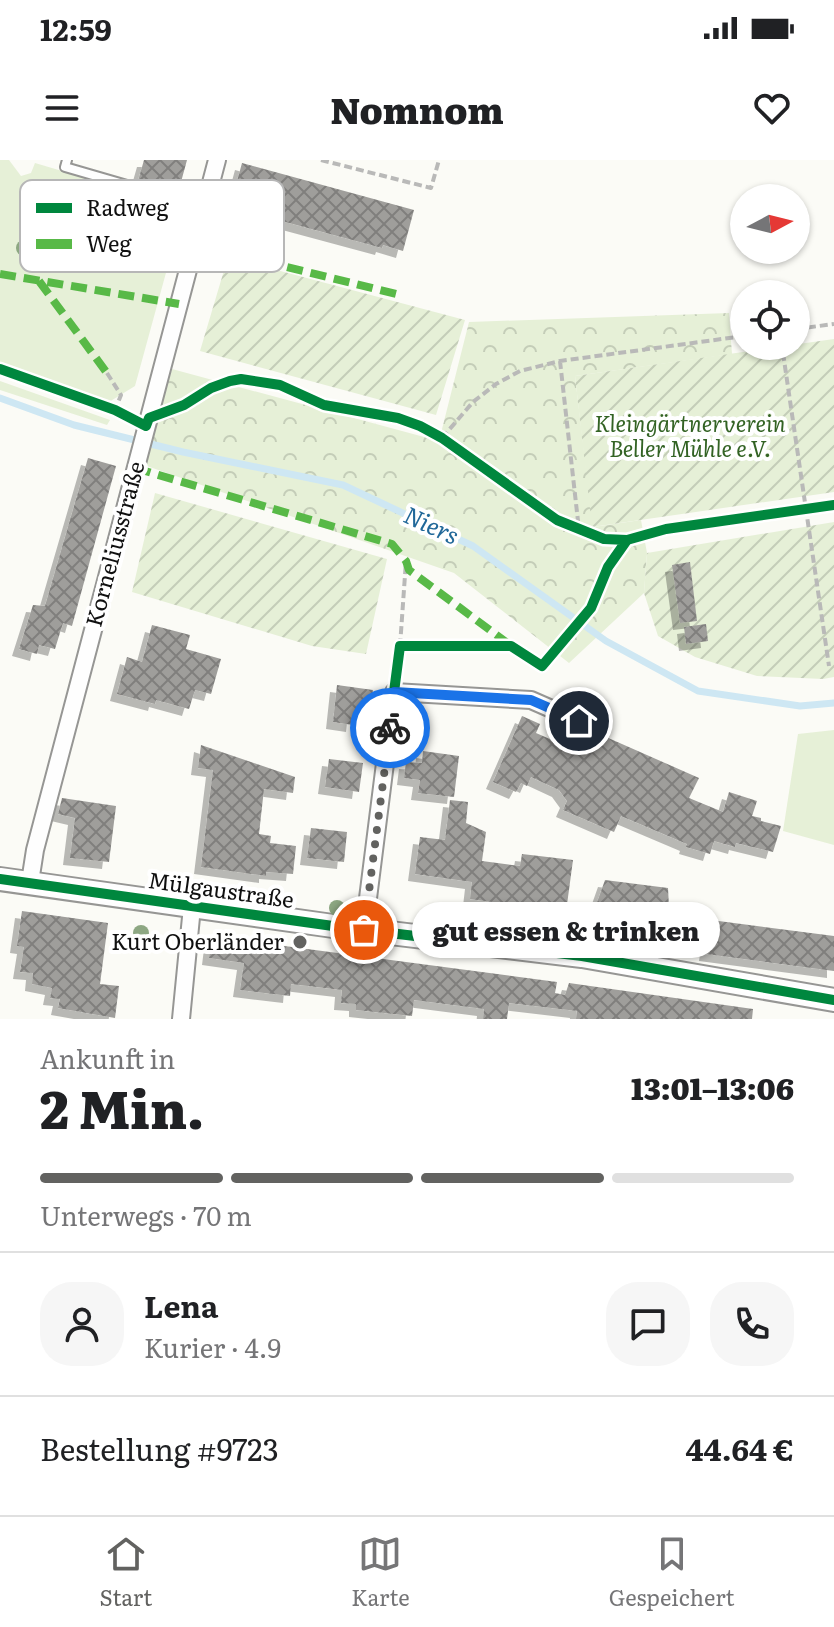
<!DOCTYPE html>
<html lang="de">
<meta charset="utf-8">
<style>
body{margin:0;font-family:Literata,serif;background:#f6f6f6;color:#202124;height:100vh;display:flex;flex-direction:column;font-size:30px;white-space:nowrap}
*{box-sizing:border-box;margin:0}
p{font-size:26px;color:#757577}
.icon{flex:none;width:44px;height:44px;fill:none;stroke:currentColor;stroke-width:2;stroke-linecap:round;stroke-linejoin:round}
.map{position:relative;height:859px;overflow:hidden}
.sheet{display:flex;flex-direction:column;background:#fff;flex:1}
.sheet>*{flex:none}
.needle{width:52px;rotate:83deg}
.buttons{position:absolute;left:730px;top:24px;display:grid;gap:16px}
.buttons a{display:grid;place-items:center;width:80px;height:80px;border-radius:50%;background:#fff;box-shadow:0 2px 6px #0004;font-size:40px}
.pin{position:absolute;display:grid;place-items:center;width:68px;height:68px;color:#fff;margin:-34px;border:4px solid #fff;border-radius:50%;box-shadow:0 2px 8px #0007}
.courier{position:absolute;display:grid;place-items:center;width:80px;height:80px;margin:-40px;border:6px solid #1a73e8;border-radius:50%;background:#fff;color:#222;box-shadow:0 2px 10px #0007}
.bubble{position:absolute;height:56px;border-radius:28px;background:#fff;box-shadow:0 2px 6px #0004;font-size:26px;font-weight:800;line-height:56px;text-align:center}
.overview em{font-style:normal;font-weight:800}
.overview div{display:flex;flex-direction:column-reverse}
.overview{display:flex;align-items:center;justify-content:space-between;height:136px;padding:0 40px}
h1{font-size:52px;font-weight:800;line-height:60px}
.bar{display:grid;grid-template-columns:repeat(4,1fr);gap:12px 8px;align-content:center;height:96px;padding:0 40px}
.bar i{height:10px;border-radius:6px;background:#e0e0e0}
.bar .on{background:#626260}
.bar p{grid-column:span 4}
.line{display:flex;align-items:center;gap:20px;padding:0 40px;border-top:2px solid #e0e0e0}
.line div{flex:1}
.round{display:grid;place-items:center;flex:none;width:84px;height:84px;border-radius:32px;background:#f6f6f6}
.status{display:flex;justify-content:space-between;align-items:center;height:56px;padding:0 40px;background:#fff;direction:ltr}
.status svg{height:22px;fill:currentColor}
header{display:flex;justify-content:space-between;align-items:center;height:104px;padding:0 40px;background:#fff;font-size:36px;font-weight:800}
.menu{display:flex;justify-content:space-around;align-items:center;height:112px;border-top:2px solid #e0e0e0;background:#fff;font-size:22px;color:#757577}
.menu a{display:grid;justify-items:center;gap:4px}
.menu .on{color:#626260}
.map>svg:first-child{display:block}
.grass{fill:#e6f0d7}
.park{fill:url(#park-crowns)}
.garden{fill:url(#garden-furrows)}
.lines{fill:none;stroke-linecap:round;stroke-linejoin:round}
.stream{stroke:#cee7f3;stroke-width:7}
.building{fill:url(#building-cross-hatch);filter:url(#shadow)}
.service-casing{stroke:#969694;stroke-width:12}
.minor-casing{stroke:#969694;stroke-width:20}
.tertiary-casing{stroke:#969694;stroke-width:26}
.path{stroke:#b9b9b8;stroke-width:4;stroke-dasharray:8 4;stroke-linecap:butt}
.service{stroke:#fefefe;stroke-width:8}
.minor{stroke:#fefefe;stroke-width:16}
.tertiary{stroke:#fefefe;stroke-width:22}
.quiet{stroke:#58b947;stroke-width:8;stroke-dasharray:16 8;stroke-linecap:butt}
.cycleway-casing{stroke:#fff;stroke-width:15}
.cycleway{stroke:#00873e;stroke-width:10}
.tree{fill:#8da782}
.done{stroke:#626260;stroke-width:8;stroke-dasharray:0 14.4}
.route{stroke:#1a73e8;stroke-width:10}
.poi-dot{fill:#626260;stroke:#fff;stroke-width:3}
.labels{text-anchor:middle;stroke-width:8;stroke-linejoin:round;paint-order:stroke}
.park-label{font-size:22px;font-style:italic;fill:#336324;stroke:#fff}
.street-label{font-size:22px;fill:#101010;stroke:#fff}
.poi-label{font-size:22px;fill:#101010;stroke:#fff;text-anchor:end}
.water-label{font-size:24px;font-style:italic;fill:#216899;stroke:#fff}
.key{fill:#fff;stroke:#b7b7b7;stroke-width:2}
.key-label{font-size:22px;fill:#101010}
</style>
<div class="status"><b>12:59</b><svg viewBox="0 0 49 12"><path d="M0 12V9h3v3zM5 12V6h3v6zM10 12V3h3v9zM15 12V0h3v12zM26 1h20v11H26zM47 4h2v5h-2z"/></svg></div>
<header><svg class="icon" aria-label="menu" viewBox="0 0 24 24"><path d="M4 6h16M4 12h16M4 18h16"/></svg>Nomnom<svg class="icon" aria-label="heart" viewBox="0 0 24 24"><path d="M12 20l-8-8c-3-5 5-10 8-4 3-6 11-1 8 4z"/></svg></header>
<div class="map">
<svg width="834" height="859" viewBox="0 0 834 859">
<defs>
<pattern id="park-crowns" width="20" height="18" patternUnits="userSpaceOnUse" patternTransform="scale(2)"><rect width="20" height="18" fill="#e6f0d7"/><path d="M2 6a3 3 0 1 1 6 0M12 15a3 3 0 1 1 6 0" fill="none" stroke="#c4cdb8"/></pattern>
<pattern id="garden-furrows" width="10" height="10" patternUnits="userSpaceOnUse" patternTransform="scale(2)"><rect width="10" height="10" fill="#e6f0d7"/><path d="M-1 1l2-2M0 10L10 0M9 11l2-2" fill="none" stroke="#c4cdb8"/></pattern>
<pattern id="building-cross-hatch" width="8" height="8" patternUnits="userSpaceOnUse" patternTransform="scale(2)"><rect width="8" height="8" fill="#9f9e9b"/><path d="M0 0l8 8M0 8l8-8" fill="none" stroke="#807f7d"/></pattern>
<filter id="shadow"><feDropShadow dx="-7" dy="7" stdDeviation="0" flood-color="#0004"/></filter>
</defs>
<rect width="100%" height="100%" fill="#fbfbf6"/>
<!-- grass -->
<path class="grass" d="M0,0H9L21,16L31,13L35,3L184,47L135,226L109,242L0,203Z
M0,221L110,260L107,265L0,230Z
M834,570V685L783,671L798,574Z"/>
<!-- park -->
<path class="park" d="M729,153L732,194L575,216L593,367L641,360L647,393L644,433L569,503L454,413L144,305L172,209L439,281L469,162Z"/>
<!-- garden -->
<path class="garden" d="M228,97L465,160L436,255L200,191Z
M834,179V332L592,367L575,216Z
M155,333L387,399L366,494L312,486L132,432Z
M834,362V517L823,519L757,516L695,497L658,476L644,433L647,393Z"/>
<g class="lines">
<!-- stream -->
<path class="stream" d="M0,238L74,265L183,292L343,325L473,386L606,481L698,531L800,546L834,543"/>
</g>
<!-- building -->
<path class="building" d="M144,0H187L178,33L138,21Z
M242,3L414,50L403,91L383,85L382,88L230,47Z
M88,298L116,306L72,466L63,463L55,489L39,485L37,494L19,489L33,445L45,446Z
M690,402L697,461L680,463L672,405Z
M706,464L708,481L686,484L684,467Z
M152,465L190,475L186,489L221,499L211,534L195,530L189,549L156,540L155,544L117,534L127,497L142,502Z
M337,525L373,530L369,558L354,556L353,565L333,562Z
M522,556L540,564L536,573L587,595L597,573L699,618L689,638L723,652L729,632L757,641L752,656L761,658V661L781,666L773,692L736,683L735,687L714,681L710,694L686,687L687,684L621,656L614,672L563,650L567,641L559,630L531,617L527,626L521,623L516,632L493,622Z
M201,585L295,617L293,633L264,629L259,674L271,676L270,683L296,686L293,714L266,712V716L201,707L213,610L198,608Z
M423,591L459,596L454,637L418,633L420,620L404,618L406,602L422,603Z
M329,599L363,603L359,632L325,627Z
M62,638L116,646L109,702L70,698L75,658L58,654Z
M450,640L468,642L466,663L486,672L482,701L520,706L522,694L573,700L566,752L470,739L472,722L415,714L420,677L445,680Z
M311,668L347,672L344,702L307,698Z
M605,720L668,728L669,747L666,777L592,767L594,751Z
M22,751L108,763L100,824L119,826L115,858L58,848L60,839L50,838L52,828L32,824L33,813L20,812L24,787L17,786Z
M711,760L834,776V811L706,794Z
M217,777L557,822L555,833L565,835L569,823L753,849L752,859H576L577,851L509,843L507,859H483L484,849L414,840L412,856L356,850V844L341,843L342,830L291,824L290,836L240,830L244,803L209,798L211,782Z"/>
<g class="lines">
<defs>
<path id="service" d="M67,0L65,7L203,47"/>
<path id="minor" d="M30,722L35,690L217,0
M364,770L394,532L531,540L579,561
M181,859L192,747"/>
<path id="tertiary" d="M0,719L340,767L582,796L834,840"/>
</defs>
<!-- service casing -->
<use href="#service" class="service-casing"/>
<!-- minor casing -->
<use href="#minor" class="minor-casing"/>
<!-- tertiary casing -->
<use href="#tertiary" class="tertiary-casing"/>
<!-- path -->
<path class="path" d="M321,0L431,28L439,0
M796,169L834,164
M783,193L829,506
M560,201L579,370
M107,213L121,235L115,250
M442,278L473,242L496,224L520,211L560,201L744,176
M400,486L406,401"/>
<!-- service -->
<use href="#service" class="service"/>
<!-- minor -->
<use href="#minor" class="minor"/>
<!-- tertiary -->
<use href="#tertiary" class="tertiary"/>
<!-- quiet -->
<path class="quiet" d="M194,84L396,134
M0,114L179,144
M39,121L107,213
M135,308L392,384L406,401L409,410L510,485"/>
<defs>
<path id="cycleway" d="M0,209L115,250L146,266L149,258L184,245L211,228L230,221L241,219L280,225L324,245L398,258L420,266L442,278L557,360L604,379L627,380L666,369L834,345
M394,532L400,486H511L542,506L591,448L608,407L627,380
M0,719L340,767L582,796L834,840"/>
</defs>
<!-- cycleway casing -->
<use href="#cycleway" class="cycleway-casing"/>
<!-- cycleway -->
<use href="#cycleway" class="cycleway"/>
</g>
<!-- trees -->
<g class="tree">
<circle cx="24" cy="88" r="8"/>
<circle cx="337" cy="748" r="8"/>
<circle cx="141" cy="773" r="8"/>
</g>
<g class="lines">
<!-- done -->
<path class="done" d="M364,770L390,568"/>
<!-- route -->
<path class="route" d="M390,568L394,532L531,540L579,561"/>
</g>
<!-- markers -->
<circle class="poi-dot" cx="300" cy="782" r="8"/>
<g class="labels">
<!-- park labels -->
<g class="park-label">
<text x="690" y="272">Kleingärtnerverein<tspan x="690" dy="25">Beller Mühle e.V.</tspan></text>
</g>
<!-- street labels -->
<g class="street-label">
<text transform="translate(115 384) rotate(-75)" y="8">Korneliusstraße</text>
<text transform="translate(221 730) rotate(8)" y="8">Mülgaustraße</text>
</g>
<!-- poi labels -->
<g class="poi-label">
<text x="284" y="790">Kurt Oberländer</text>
</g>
<!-- water labels -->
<g class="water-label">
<text transform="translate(431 366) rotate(25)" y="8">Niers</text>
</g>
</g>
<!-- legend -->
<rect x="20" y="20" width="264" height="92" rx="12" class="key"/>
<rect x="36" y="43" width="36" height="10" fill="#00873e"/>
<rect x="36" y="79" width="36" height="10" fill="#58b947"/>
<g class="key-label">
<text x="86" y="56">Radweg</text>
<text x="86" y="92">Weg</text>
</g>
</svg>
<div class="buttons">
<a><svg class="needle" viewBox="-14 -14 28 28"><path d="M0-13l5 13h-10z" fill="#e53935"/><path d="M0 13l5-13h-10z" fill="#757577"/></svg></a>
<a><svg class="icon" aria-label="locate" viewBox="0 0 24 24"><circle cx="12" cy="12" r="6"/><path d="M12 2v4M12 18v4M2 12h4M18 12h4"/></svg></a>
</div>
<div class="pin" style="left:364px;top:770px;background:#ea580c"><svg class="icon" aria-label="bag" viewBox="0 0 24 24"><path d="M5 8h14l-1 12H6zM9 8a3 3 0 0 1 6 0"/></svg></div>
<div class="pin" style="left:579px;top:561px;background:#1f2937"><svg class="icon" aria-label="home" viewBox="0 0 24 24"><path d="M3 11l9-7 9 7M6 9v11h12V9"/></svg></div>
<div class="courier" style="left:390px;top:568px"><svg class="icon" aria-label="bike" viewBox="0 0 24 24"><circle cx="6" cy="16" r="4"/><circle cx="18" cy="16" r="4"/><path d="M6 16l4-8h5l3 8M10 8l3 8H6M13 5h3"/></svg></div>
<div class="bubble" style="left:412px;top:742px;width:308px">gut essen &amp; trinken</div>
</div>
<section class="sheet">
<div class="overview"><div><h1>2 Min.</h1><p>Ankunft in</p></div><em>13:01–13:06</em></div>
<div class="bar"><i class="on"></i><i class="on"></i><i class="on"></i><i></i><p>Unterwegs · 70 m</p></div>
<div class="line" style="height:144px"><a class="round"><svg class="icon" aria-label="person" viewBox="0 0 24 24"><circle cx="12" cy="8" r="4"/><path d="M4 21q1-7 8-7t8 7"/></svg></a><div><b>Lena</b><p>Kurier · 4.9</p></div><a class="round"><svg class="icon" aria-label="chat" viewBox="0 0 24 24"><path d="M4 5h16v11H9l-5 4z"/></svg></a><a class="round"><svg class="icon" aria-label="phone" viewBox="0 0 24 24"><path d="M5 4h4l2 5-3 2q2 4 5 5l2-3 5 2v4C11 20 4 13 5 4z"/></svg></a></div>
<div class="line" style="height:104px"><div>Bestellung #9723</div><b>44.64 €</b></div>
</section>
<nav class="menu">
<a class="on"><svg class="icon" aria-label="home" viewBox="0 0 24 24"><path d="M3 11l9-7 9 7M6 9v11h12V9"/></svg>Start</a>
<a><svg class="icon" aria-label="map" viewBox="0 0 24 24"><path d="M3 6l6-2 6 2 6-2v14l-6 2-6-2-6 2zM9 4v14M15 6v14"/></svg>Karte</a>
<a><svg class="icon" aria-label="saved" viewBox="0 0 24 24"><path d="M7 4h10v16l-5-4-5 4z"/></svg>Gespeichert</a>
</nav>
